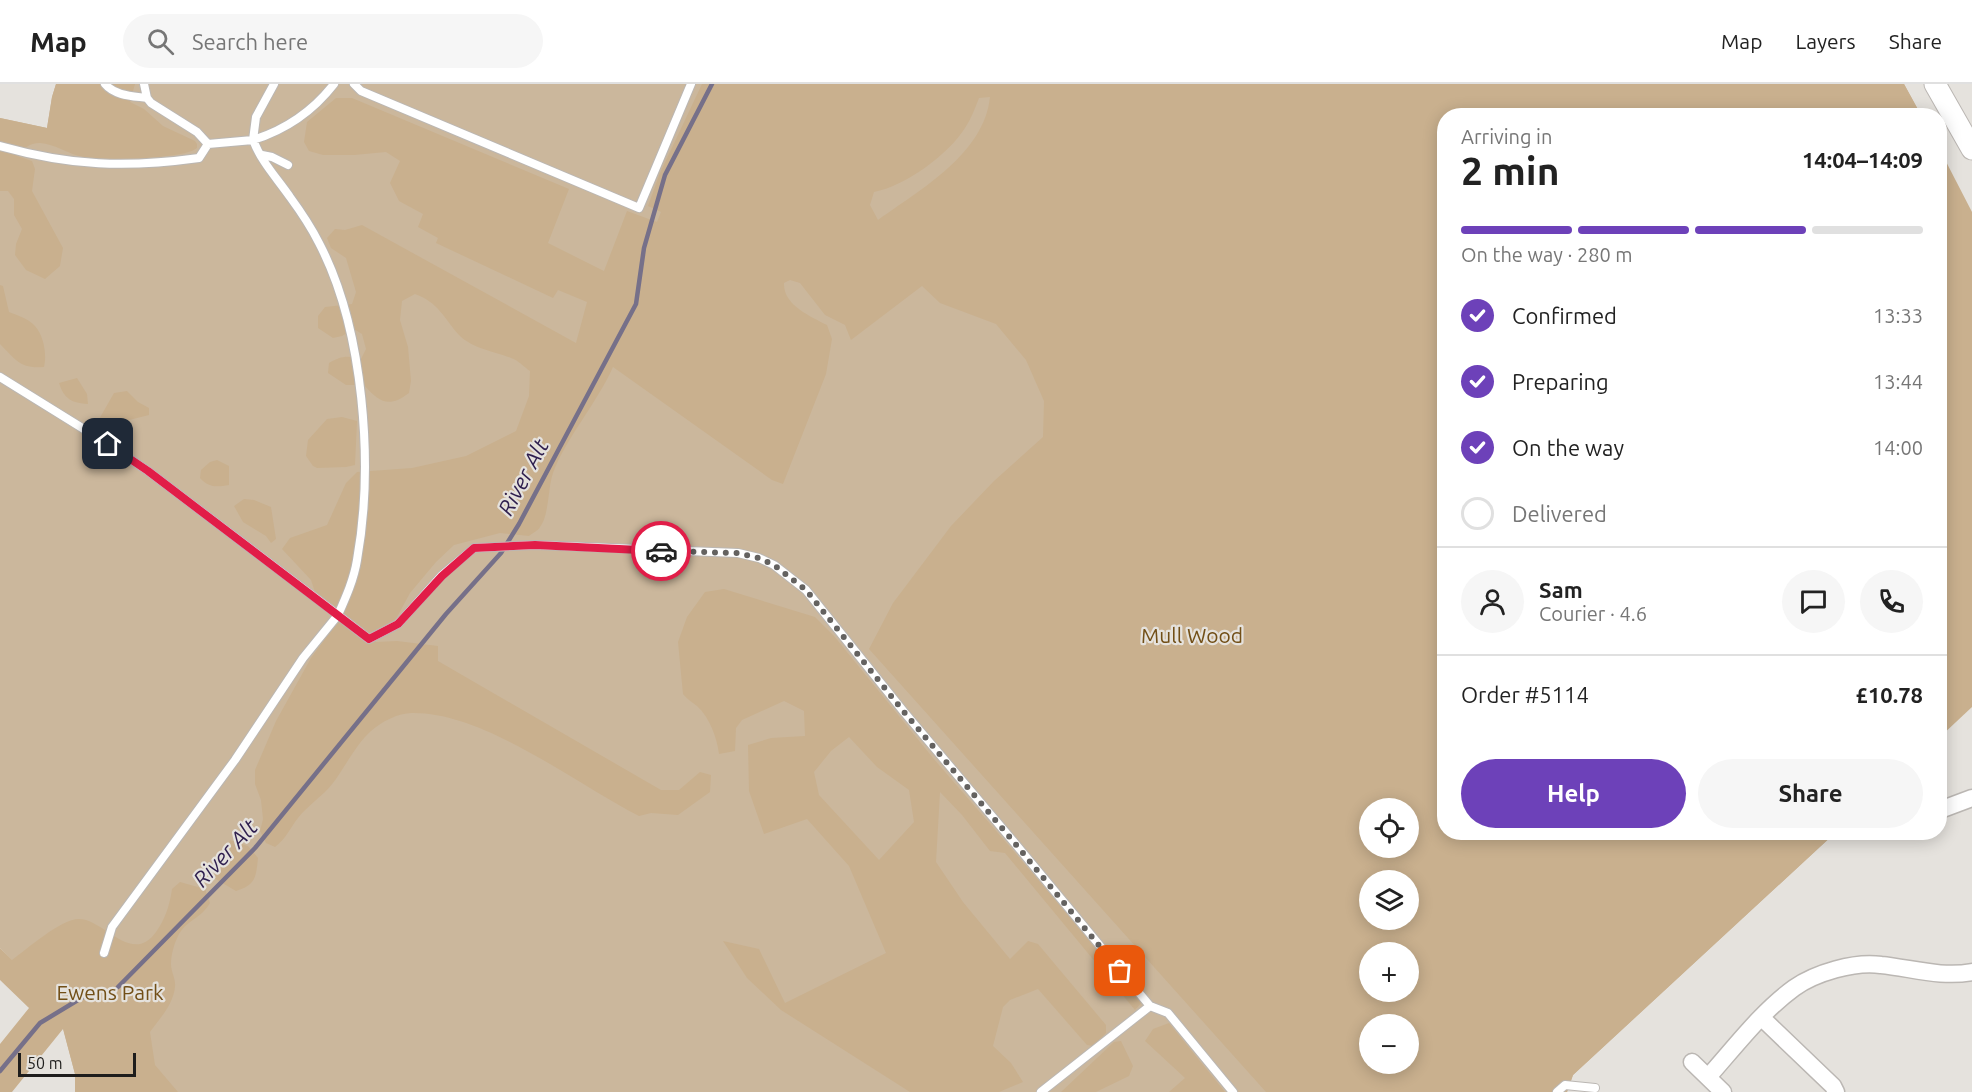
<!DOCTYPE html>
<meta charset="utf-8">
<style>
body{margin:0;font-family:Ubuntu,sans-serif;background:#f6f6f6;color:#222;height:100vh;display:flex;flex-direction:column;font-size:22px;white-space:nowrap}
*{box-sizing:border-box;margin:0}
p{font-size:20px;color:#767676}
.icon{flex:none;width:33px;height:33px;fill:none;stroke:currentColor;stroke-width:2;stroke-linecap:round;stroke-linejoin:round}
.map{position:relative;flex:1;overflow:hidden}
.details{position:absolute;left:1437px;top:24px;width:510px;height:732px;display:flex;flex-direction:column;background:#fff;border-radius:24px;box-shadow:0 3px 15px #0003}
.details>*{flex:none}
.tools{position:absolute;left:1359px;top:714px;display:grid;gap:12px}
.tools a{display:grid;place-items:center;width:60px;height:60px;border-radius:50%;background:#fff;box-shadow:0 3px 15px #0003;font-size:30px}
.scale{position:absolute;left:18px;bottom:15px;width:118px;box-sizing:border-box;padding-left:6px;border:3px solid #1e1d1c;border-top:0;font-size:16px;line-height:21px;white-space:nowrap;color:#1e1d1c;-webkit-text-stroke:4px #e5e2dd;paint-order:stroke}
.pin{position:absolute;display:grid;place-items:center;width:51px;height:51px;color:#fff;margin:-26px;border-radius:12px;box-shadow:0 3px 9px #0006}
.courier{position:absolute;display:grid;place-items:center;width:60px;height:60px;margin:-30px;border:4px solid #e11d48;border-radius:50%;background:#fff;color:#222;box-shadow:0 2px 8px #0007}
.headline em{font-style:normal;font-weight:600}
.headline div{display:flex;flex-direction:column-reverse}
.headline{display:flex;align-items:center;justify-content:space-between;height:102px;padding:0 24px}
h1{font-size:39px;font-weight:600;line-height:45px}
.bar{display:grid;grid-template-columns:repeat(4,1fr);gap:9px 6px;align-content:center;height:72px;padding:0 24px}
.bar i{height:8px;border-radius:4px;background:#e0e0e0}
.bar .active{background:#6d41b9}
.bar p{grid-column:span 4}
.line{display:flex;align-items:center;gap:15px;padding:0 24px;border-top:2px solid #e0e0e0}
.line div{flex:1}
.round{display:grid;place-items:center;flex:none;width:63px;height:63px;border-radius:32px;background:#f6f6f6}
ol{padding:0 24px;list-style:none}
li{display:flex;align-items:center;gap:18px;height:66px}
li p{margin-inline-start:auto}
li .icon{padding:6px;border-radius:50%;background:#6d41b9;color:#fff;stroke-width:4}
li:last-child{color:#767676}
li i{width:33px;height:33px;border:3px solid #e0e0e0;border-radius:50%}
.cta{display:flex;gap:12px;margin-top:auto;padding:12px 24px}
.cta a{flex:1;height:69px;border-radius:36px;background:#6d41b9;color:#fff;font-size:24px;font-weight:600;line-height:69px;text-align:center}
.cta a+a{background:#f6f6f6;color:#222}
header{display:flex;align-items:center;gap:36px;box-sizing:border-box;height:84px;padding:0 30px;background:#fff;border-bottom:2px solid #e0e0e0}
header strong{font-size:28px}
nav{display:flex;gap:33px;margin-inline-start:auto;font-size:21px}
.search{width:420px;height:54px;background:#f6f6f6;display:flex;align-items:center;gap:15px;box-sizing:border-box;padding:0 21px;border-radius:33px;color:#767676;font-size:22px}
.map>svg:first-child{display:block}
.green{fill:#cbb79c;fill-rule:evenodd}
.forest{fill:#c9b08e;fill-rule:evenodd}
.lines{fill:none;stroke-linecap:round;stroke-linejoin:round}
.stream{stroke:#767089;stroke-width:4.5}
.service-casing{stroke:#bbb7b3;stroke-width:10}
.minor-casing{stroke:#bbb7b3;stroke-width:19}
.tertiary-casing{stroke:#bbb7b3;stroke-width:23}
.service{stroke:#fff;stroke-width:8}
.minor{stroke:#fff;stroke-width:16}
.tertiary{stroke:#fff;stroke-width:21}
.done{stroke:#646260;stroke-width:6;stroke-dasharray:0 10.8}
.route{stroke:#e11d48;stroke-width:8}
.labels{text-anchor:middle;stroke-width:4.5;stroke-linejoin:round;paint-order:stroke}
.park-label{font-size:21px;fill:#724f17;stroke:#e5e2dd}
.water-label{font-size:22px;font-style:italic;fill:#2e1e4e;stroke:#e5e2dd}
</style>
<header>
<strong>Map</strong>
<div class="search"><svg class="icon" aria-label="search" viewBox="0 0 24 24"><circle cx="10" cy="10" r="6"/><path d="M15 15l6 6"/></svg>Search here</div>
<nav><a>Map</a><a>Layers</a><a>Share</a></nav>
</header>
<div class="map">
<svg width="1972" height="1008" viewBox="0 0 1972 1008">
<rect width="100%" height="100%" fill="#e5e2dd"/>
<!-- green -->
<path class="green" d="M56,0H1904L1921,31L1444,32V748L1835,749L1573,991L1567,1008H75V990L58,925L0,864V34L47,44L52,13ZM1370,724H1408V764H1370ZM1370,796H1408V836H1370ZM1370,868H1408V908H1370ZM1370,940H1408V980H1370Z"/>
<!-- forest -->
<path class="forest" d="M56,0H135L130,18L144,25L163,42L195,57L197,60V64C185,75 102,77 83,73C68,70 55,60 40,59C29,59 23,65 17,72L32,77L35,85L32,107L63,164L60,182L45,195L26,186L15,171L16,160L22,145L14,131V115L8,107H0V34L47,44L52,13Z
M702,0H1904L1921,31L1444,32V748L1835,749L1573,991L1567,1008H1266L869,565L893,519L951,442L994,397L1043,353L1044,317L1026,276L996,240L940,219L922,202L851,256L845,241L825,231L800,199L790,196L784,199C783,221 810,232 827,241L832,255L826,290L783,400L772,396L613,283C597,319 566,354 553,389C548,403 549,432 540,443C538,447 532,449 529,452L500,449L454,461L436,478L410,509L396,535L374,550L376,558L397,557L438,562V577L661,706H679L700,688L711,691L710,708L678,731L651,729L639,732C574,699 485,628 412,629C398,629 381,638 371,647C357,659 345,683 333,699C323,712 308,721 298,734C290,744 286,755 275,763L266,759L260,747L263,735L261,716L255,700V686L276,637L311,574L330,548L336,523L315,508L311,496L282,465L290,454L327,441L346,399L357,388L412,384L466,372L516,347L529,312L530,287C524,283 518,276 511,274C494,267 473,265 459,251C443,233 439,219 415,210L402,217L400,236L408,263L411,297L409,309C389,324 380,319 364,301H346L328,289L329,279C341,272 347,271 361,275L366,265L362,250L354,245L342,252L333,254L318,244V232L325,223L352,220L356,208L346,174L331,164L327,154L335,145L345,146L362,141L576,259L587,218L558,206L553,214L436,159L438,154L418,143L423,130L399,117L390,99L400,77L386,68L354,71H323L309,67L304,58L307,38L336,14H352L569,105L548,159L604,187L627,127L657,138L661,128L648,122L660,89ZM990,13C984,70 921,105 878,136L870,121L874,108C905,102 948,71 965,44C971,35 975,24 979,14ZM1370,724H1408V764H1370ZM1370,796H1408V836H1370ZM1370,868H1408V908H1370ZM1370,940H1408V980H1370Z
M1940,66L1972,128V623L1940,653Z
M0,201L3,202L9,228C17,231 29,235 35,242C44,252 47,271 44,283C20,285 16,276 0,260Z
M77,294L87,310L88,320C72,319 64,315 59,299Z
M127,307L138,318L149,324V331L129,336L120,342L98,337L114,309Z
M342,333L357,337L355,381L346,383L317,384L313,382L306,372L308,356L327,335Z
M217,376L229,382V401C217,403 209,404 200,394L201,386L210,378Z
M244,415L254,416L271,423L276,455L271,459L266,452L243,438L234,422Z
M724,505L815,533L834,552L933,674L1143,917L1135,926L1005,769L990,767L962,731L940,708L936,778L963,818L1010,875L1028,857L1038,860L1106,941V949L1093,962L1087,961L1038,905L1010,916L1003,923L993,962L1011,979L1023,998L999,1008H910L781,926L747,894L723,857L759,865L785,919L886,869L849,782L807,735L764,750L749,707L748,661L771,654L805,652L804,627L784,617L742,636L736,644L735,667L719,670C717,654 710,634 697,622C692,618 687,615 683,610L678,558L687,533L705,508ZM849,653L877,683L909,706L914,738L879,776L819,711L814,688L831,667Z
M230,756L248,762L258,774C256,793 256,801 236,807L214,794L222,781Z
M180,798L205,805L210,819C201,835 186,836 178,852C174,860 171,871 171,880C171,888 176,895 175,903C173,921 160,934 150,948L155,981L178,1008H75V990L63,945L12,1008H0V960L29,924L0,896V864L12,876C27,865 61,835 79,835C104,835 132,882 156,848C165,836 170,820 172,805Z
M1169,939L1225,1008H1169L1185,994L1145,957L1153,945Z
M1121,957L1133,982L1129,992L1096,1008H1061L1114,958Z"/>
<g class="lines">
<!-- stream -->
<path class="stream" d="M118,903L255,764L446,530L501,469L519,440L636,220L644,164L665,91L712,0
M0,987L40,939L83,913"/>
<defs>
<path id="service" d="M105,0C115,12 133,12 147,14
M144,0L147,14L151,19L197,48L208,60L253,56C262,79 277,94 290,113C301,128 311,143 319,159C364,245 374,381 357,476C354,495 346,513 338,531L369,555L398,540L442,491L474,464L535,461L738,469L759,474L774,481L806,506L904,628L1013,757L1150,922L1168,929L1233,1008
M274,0L256,33L253,56C285,46 313,27 334,0
M354,0L361,7L639,124L691,0
M0,62C71,82 126,84 199,74L208,60
M262,71L272,73L288,81
M0,293L108,360L148,387L338,531L303,574L235,676L112,843L104,869
M1041,1008L1150,922
M1557,1008L1565,1001L1595,1004"/>
<path id="minor" d="M1940,726L1972,714
M1762,934L1833,1002L1836,1008
M1692,978L1723,1008
M1708,993C1735,963 1761,928 1794,904C1815,889 1855,877 1881,881C1911,884 1942,894 1972,888"/>
<path id="tertiary" d="M1935,0L1972,65"/>
</defs>
<!-- service casing -->
<use href="#service" class="service-casing"/>
<!-- minor casing -->
<use href="#minor" class="minor-casing"/>
<!-- tertiary casing -->
<use href="#tertiary" class="tertiary-casing"/>
<!-- service -->
<use href="#service" class="service"/>
<!-- minor -->
<use href="#minor" class="minor"/>
<!-- tertiary -->
<use href="#tertiary" class="tertiary"/>
</g>
<g class="lines">
<!-- done -->
<path class="done" d="M661,467L738,469L759,474L774,481L806,506L904,628L1013,757L1120,887"/>
<!-- route -->
<path class="route" d="M108,360L148,387L369,555L398,540L442,492L474,464L535,461L661,467"/>
</g>
<g class="labels">
<!-- park labels -->
<g class="park-label">
<text x="1192" y="559">Mull Wood</text>
<text x="110" y="916">Ewens Park</text>
</g>
<!-- water labels -->
<g class="water-label">
<text transform="translate(523 393) rotate(-62)" y="8">River Alt</text>
<text transform="translate(225 769) rotate(-47)" y="8">River Alt</text>
</g>
</g>
</svg>
<div class="tools">
<a><svg class="icon" aria-label="locate" viewBox="0 0 24 24"><circle cx="12" cy="12" r="6"/><path d="M12 2v4M12 18v4M2 12h4M18 12h4"/></svg></a>
<a><svg class="icon" aria-label="layers" viewBox="0 0 24 24"><path d="M12 4l9 5-9 5-9-5zM3 14l9 5 9-5"/></svg></a>
<a>+</a>
<a>−</a>
</div>
<div class="scale">50 m</div>
<div class="pin" style="left:1120px;top:887px;background:#ea580c"><svg class="icon" aria-label="bag" viewBox="0 0 24 24"><path d="M5 8h14l-1 12H6zM9 8a3 3 0 0 1 6 0"/></svg></div>
<div class="pin" style="left:108px;top:360px;background:#1f2937"><svg class="icon" aria-label="home" viewBox="0 0 24 24"><path d="M3 11l9-7 9 7M6 9v11h12V9"/></svg></div>
<div class="courier" style="left:661px;top:467px"><svg class="icon" aria-label="car" viewBox="0 0 24 24"><path d="M5 17H2v-5l4-1 3-4h7l3 4 3 1v5h-3M9 17h6M6 11h13"/><circle cx="7" cy="17" r="2"/><circle cx="17" cy="17" r="2"/></svg></div>
<section class="details">
<div class="headline"><div><h1>2 min</h1><p>Arriving in</p></div><em>14:04–14:09</em></div>
<div class="bar"><i class="active"></i><i class="active"></i><i class="active"></i><i></i><p>On the way · 280 m</p></div>
<ol>
<li><svg class="icon" aria-label="check" viewBox="0 0 24 24"><path d="M5 12l5 5 9-10"/></svg>Confirmed<p>13:33</p></li>
<li><svg class="icon" aria-label="check" viewBox="0 0 24 24"><path d="M5 12l5 5 9-10"/></svg>Preparing<p>13:44</p></li>
<li><svg class="icon" aria-label="check" viewBox="0 0 24 24"><path d="M5 12l5 5 9-10"/></svg>On the way<p>14:00</p></li>
<li><i></i>Delivered</li>
</ol>
<div class="line" style="height:108px"><a class="round"><svg class="icon" aria-label="person" viewBox="0 0 24 24"><circle cx="12" cy="8" r="4"/><path d="M4 21q1-7 8-7t8 7"/></svg></a><div><b>Sam</b><p>Courier · 4.6</p></div><a class="round"><svg class="icon" aria-label="chat" viewBox="0 0 24 24"><path d="M4 5h16v11H9l-5 4z"/></svg></a><a class="round"><svg class="icon" aria-label="phone" viewBox="0 0 24 24"><path d="M5 4h4l2 5-3 2q2 4 5 5l2-3 5 2v4C11 20 4 13 5 4z"/></svg></a></div>
<div class="line" style="height:78px"><div>Order #5114</div><b>£10.78</b></div>
<div class="cta"><a>Help</a><a>Share</a></div>
</section>
</div>
